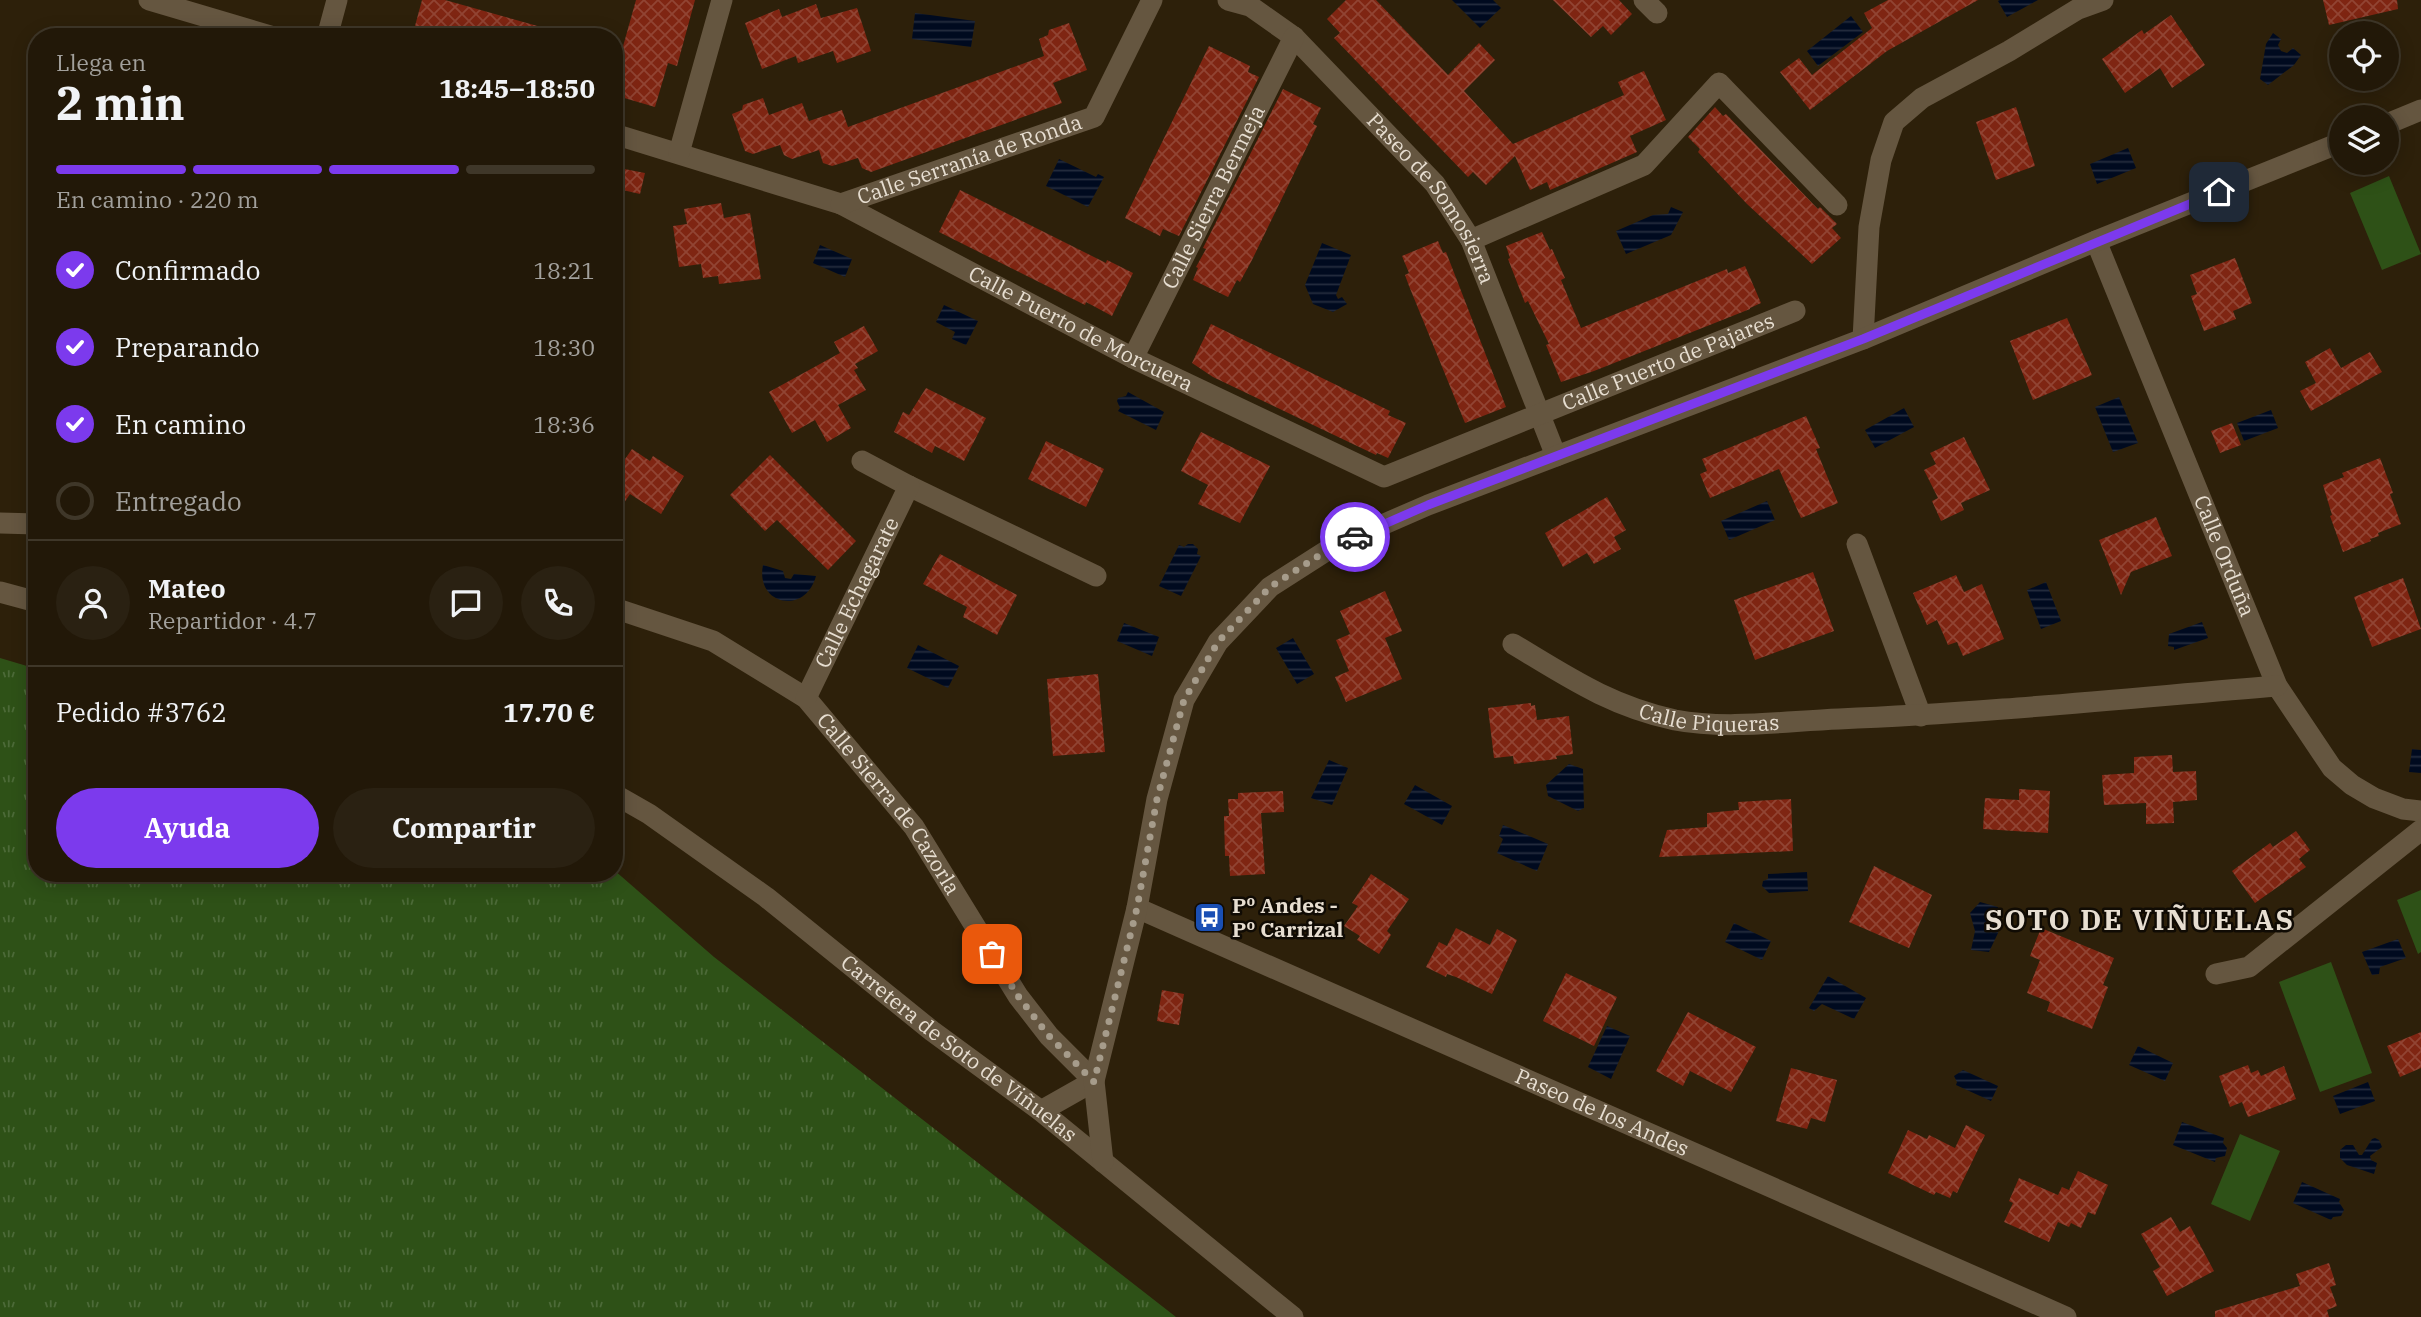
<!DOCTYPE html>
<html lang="es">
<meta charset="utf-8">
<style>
body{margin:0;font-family:"IBM Plex Serif",serif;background:#2a2112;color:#f1f3f6;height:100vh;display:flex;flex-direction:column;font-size:26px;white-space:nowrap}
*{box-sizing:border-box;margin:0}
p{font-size:23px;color:#a2a09c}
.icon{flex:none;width:38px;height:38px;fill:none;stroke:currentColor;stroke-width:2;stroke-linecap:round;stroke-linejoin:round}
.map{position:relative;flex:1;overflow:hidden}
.panel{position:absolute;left:28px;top:28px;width:595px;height:854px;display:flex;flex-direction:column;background:#221808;border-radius:28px;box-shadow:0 4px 18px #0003,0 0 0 2px #3f3729}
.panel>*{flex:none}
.fabs{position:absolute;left:2329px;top:21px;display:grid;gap:14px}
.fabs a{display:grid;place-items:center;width:70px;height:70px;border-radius:50%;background:#221808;box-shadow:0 4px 18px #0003,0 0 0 2px #3f3729;font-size:35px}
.pin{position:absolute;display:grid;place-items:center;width:60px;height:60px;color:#fff;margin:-30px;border-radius:14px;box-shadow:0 4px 10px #0006}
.courier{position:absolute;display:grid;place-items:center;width:70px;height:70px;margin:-35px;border:5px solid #7c3aed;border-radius:50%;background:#fff;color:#222;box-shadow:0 2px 9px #0007}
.headline em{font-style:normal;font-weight:800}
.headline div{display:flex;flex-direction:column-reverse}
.headline{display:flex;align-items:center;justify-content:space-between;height:119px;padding:0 28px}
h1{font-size:46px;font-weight:800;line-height:52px}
.bar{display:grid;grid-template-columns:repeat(4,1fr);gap:10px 7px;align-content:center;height:84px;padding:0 28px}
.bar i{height:9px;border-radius:5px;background:#3f3729}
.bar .selected{background:#7c3aed}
.bar p{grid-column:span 4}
.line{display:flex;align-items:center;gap:18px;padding:0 28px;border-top:2px solid #3f3729}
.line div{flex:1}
.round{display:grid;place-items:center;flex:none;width:74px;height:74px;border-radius:37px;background:#2a2112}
ol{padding:0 28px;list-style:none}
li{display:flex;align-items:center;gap:21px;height:77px}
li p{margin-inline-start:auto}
li .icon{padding:7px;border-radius:50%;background:#7c3aed;color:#fff;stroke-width:4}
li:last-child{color:#a2a09c}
li i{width:38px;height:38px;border:4px solid #3f3729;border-radius:50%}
.button{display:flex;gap:14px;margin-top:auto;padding:14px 28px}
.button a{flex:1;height:80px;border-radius:42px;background:#7c3aed;color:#fff;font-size:28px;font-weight:800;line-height:80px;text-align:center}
.button a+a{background:#2a2112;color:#f1f3f6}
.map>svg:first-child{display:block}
.green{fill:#2e5117}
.park{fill:url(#park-tufts)}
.water{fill:url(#water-rules)}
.building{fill:url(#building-cross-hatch)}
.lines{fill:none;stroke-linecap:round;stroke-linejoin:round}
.street{stroke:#655640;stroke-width:21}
.done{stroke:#a69c8b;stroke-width:7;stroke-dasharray:0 12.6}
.route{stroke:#7c3aed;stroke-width:9}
.labels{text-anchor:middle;stroke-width:5;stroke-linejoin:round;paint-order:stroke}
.street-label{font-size:21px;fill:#e7ded1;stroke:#100b04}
.poi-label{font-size:21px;font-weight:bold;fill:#e7ded1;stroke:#100b04;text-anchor:start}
.district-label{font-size:28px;font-weight:bold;letter-spacing:2px;fill:#e7ded1;stroke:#100b04}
</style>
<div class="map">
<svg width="2421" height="1317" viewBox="0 0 2421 1317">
<defs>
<pattern id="park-tufts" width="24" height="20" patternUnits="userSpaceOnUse" patternTransform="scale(1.75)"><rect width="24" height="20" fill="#2e5117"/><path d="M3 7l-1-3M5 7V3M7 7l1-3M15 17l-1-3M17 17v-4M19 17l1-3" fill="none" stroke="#4c6a38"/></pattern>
<pattern id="water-rules" width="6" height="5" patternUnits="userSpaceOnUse" patternTransform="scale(1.75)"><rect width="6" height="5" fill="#000a1f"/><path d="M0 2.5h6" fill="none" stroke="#252d3e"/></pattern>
<pattern id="building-cross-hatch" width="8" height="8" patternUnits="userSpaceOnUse" patternTransform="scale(1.75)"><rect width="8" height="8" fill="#7f2512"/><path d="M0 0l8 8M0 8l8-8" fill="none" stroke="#914433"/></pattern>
</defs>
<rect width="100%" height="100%" fill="#2d200a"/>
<!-- green -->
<path class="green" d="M2389,176L2421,254L2382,270L2350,193Z
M2421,890V952L2418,954L2397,900Z
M2331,962L2372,1073L2320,1092L2279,982Z
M2240,1134L2280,1151L2250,1221L2211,1204Z"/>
<!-- park -->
<path class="park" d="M0,658L37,669V873H614V870L714,957L1176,1317H0Z"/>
<!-- water -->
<path class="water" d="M1452,0H1493L1501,8L1480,28Z
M2000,0H2038L2007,17L1998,1Z
M915,13L975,21L971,47L912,39Z
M1851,16L1863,32L1818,66L1807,51Z
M2273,33L2281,39L2278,45L2281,51L2287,53L2293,48L2301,55L2294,65L2268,85L2260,79L2266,44Z
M2128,148L2136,168L2097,184L2090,164Z
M1059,159L1096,177L1098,174L1104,177L1088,207L1046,186Z
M1671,207L1683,212L1671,235L1626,254L1616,231L1653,215L1668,214Z
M1322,243L1351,255L1336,295L1338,299L1342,297L1347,304L1333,312L1313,304L1305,285Z
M820,245L852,259L845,277L813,263Z
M944,305L978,321L966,345L952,339L955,332L936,322Z
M1128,392L1164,412L1156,430L1118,411L1120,408L1117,401L1118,398L1126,396Z
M2119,397L2138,443L2113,452L2095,407Z
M1904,408L1914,427L1875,448L1865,430Z
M2271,410L2278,428L2244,441L2237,423Z
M1767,501L1775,520L1729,540L1721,521Z
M1188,544H1193L1198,549L1197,554L1201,556L1181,596L1159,586L1179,545L1184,547Z
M763,565L783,571L785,578L791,579L794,574L816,576C805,616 755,605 763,565Z
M2046,582L2061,621L2041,629L2027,590Z
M2202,622L2208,638L2174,650V647L2168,646L2169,634Z
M1124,623L1159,637L1152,656L1117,641Z
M1293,638L1314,674L1297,684L1276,648Z
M918,645L959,666L948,688L907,668Z
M2412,749L2421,750V773L2409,772Z
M1329,760L1348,768L1332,805L1311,798Z
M1569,764L1583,769L1584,808L1578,811L1548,796L1546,785Z
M1415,785L1452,806L1442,825L1404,804Z
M1503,825L1548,844L1537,871L1497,853L1503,839L1499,836Z
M1807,872L1808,891L1769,893L1762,886L1763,881L1768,879V874Z
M1980,902L1998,907V933L1989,952L1971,950L1975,931L1970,913Z
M1734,923L1771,941L1762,960L1725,942Z
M2398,939L2406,958L2380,967L2379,974L2372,975L2362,952Z
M1828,976L1866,998L1854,1019L1822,1004L1814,1011L1809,1008Z
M1607,1026L1630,1036L1611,1079L1588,1067Z
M2138,1046L2173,1063L2165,1081L2129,1065Z
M1963,1070L1998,1086L1991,1101L1956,1085L1957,1082L1954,1076Z
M2368,1082L2375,1101L2340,1114L2333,1096Z
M2182,1122L2224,1138L2223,1143L2227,1148L2225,1156L2216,1158L2215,1162L2173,1145Z
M2375,1138L2379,1140L2382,1147L2370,1156L2371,1160L2377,1163L2374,1174L2347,1165L2340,1158V1150L2346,1145H2353L2359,1155H2362L2372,1139Z
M2302,1182L2340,1199L2339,1202L2344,1210L2341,1216L2333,1217L2331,1220L2293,1203Z"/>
<!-- building -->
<path class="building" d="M422,0H445L502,16L552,30L551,37H412Z
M636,0H695L677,66L668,63L655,107L614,95V62L618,49L622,50Z
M1346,0H1376L1448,75L1479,43L1495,60L1464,91L1513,144L1624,95L1618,82L1644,71L1666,120L1630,136L1637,152L1550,190L1547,182L1530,190L1515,156L1486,185L1473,172L1468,177L1334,38L1340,33L1327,19Z
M1553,0H1619L1632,14L1611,35L1603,26L1591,37Z
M1888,0H1978L1887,51L1810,110L1780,72L1799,58L1812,75L1872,28L1864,13Z
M2323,0H2397L2398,9L2329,25Z
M816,4L821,18L857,8L871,51L837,63L833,51L798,63L796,56L762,69L745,23L779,9L782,17Z
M2171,15L2205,65L2172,88L2160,68L2125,93L2102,59L2142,30L2144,34Z
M1069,23L1087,70L1053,83L1062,103L871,172L862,168L858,158L832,166L823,163L819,150L792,159L784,155L780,145L753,154L745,151L732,114L742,110L743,105L763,98L769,115L802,103L809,121L842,110L848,127L1044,56L1039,39L1048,35L1049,30Z
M1209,46L1250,66L1248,72L1259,77L1179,236L1163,229L1160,236L1125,218Z
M1283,89L1321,108L1313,124L1317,126L1252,260L1240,282L1237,280L1228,297L1193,280L1198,268L1196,267L1206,249L1203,248Z
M1715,107L1723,116L1726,114L1818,209L1820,207L1837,224L1832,228L1841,238L1812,264L1747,204L1698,152L1700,149L1688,137Z
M2016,107L2035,166L1996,180L1976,122Z
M614,167L645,173L640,194L614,188Z
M960,190L1106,263L1107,260L1133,273L1112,316L1086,302L1085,305L939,232Z
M721,203L724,218L750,213L761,279L719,284L718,276L703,278L701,264L679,267L673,226L687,224L684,209Z
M1542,232L1550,250L1552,249L1565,278L1561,280L1581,328L1727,269L1728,273L1745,266L1761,303L1750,308V309L1594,371L1561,382L1546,345L1549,344L1528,301L1525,303L1508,259L1510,258L1506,246Z
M1438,241L1443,253L1446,252L1506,407L1465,423L1409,286L1405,275L1409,273L1402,256Z
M2235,258L2252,303L2233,311L2236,319L2204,331L2191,296L2197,294L2190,275Z
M2067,318L2092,375L2033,400L2010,341Z
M1211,324L1390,411L1388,415L1406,423L1388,458L1377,453L1376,455L1311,424L1213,377L1192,363Z
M864,326L878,351L855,364L858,368L854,370L866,390L838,405L851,428L827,442L815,420L792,433L769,392L840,353L834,342Z
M2330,348L2341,368L2370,352L2382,372L2311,411L2300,391L2316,383L2305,362Z
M926,388L986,418L964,461L935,446L932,453L894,432L903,412L909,415Z
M1806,416L1820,448L1816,449L1838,503L1801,518L1779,469L1710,498L1700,474L1707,471L1702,459Z
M2232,423L2241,445L2220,453L2211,431Z
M1201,432L1270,466L1240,523L1198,504L1208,485L1181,471Z
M1964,437L1990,490L1961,503L1964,510L1941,521L1932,501L1938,498L1924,470L1936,464L1930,453Z
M1046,441L1104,469L1086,507L1028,479Z
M632,449L650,461L653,456L684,476L661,514L630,494L614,518V457L623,462Z
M770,455L856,541L828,570L777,520L765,531L730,495Z
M2380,458L2393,493L2390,494L2401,524L2378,533L2379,536L2370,539L2371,541L2343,552L2330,516L2332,515L2323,485L2344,477L2342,473Z
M1607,497L1626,530L1614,537L1621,549L1594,564L1587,553L1563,567L1545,533Z
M2156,517L2172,556L2131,572L2121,595L2099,540Z
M940,554L1017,595L997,635L963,617L967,607L923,584Z
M1813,572L1834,631L1755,660L1734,600Z
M1956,575L1964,592L1982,584L2004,639L1963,656L1957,642L1948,645L1937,620L1927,625L1913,593Z
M2403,578L2421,629L2372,647L2354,597Z
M1385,591L1402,631L1385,638L1402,679L1346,702L1335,677L1349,671L1336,640L1350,634L1340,611Z
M1098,674L1105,752L1053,756L1047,679Z
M1531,703V706L1535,705L1537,720L1569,716L1573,754L1556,756L1557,759L1514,764L1513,756L1494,758L1488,708Z
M2172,755L2173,772L2196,771L2197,800L2173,802L2174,823L2146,824V803L2104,805L2102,775L2134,773V757Z
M2019,789L2050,791L2048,833L1983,829L1985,798L2019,800Z
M1283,791L1284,812L1261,813L1265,874L1230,876L1229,856H1225L1224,816H1229L1228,799H1238V793Z
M1791,799L1793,851L1659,857L1667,830L1707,827V813L1739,810L1738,802Z
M2296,831L2310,850L2299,859L2306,867L2255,903L2232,871L2270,843L2273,847Z
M1874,866L1932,895L1909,948L1849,922Z
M1371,874L1409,899L1387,931L1391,935L1379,954L1357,940L1360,936L1344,926L1358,906L1352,903Z
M1456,928L1490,945L1497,929L1517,940L1492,994L1456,977L1447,974L1446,977L1426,967L1439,942L1447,946Z
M2041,928L2114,958L2103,985L2108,987L2092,1029L2047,1011L2050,1002L2027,993L2040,960L2030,956Z
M1566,973L1617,997L1594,1046L1543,1021Z
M1162,990L1184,994L1179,1025L1157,1021Z
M1688,1012L1756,1047L1731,1092L1690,1071L1683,1086L1656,1071Z
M2421,1032V1068L2400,1077L2387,1046Z
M2248,1065L2251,1073L2258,1070L2261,1076L2284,1066L2296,1099L2248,1117L2242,1102L2230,1107L2219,1076Z
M1791,1068L1837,1080L1825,1122L1811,1118L1807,1129L1776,1121Z
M1966,1125L1985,1135L1957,1193L1953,1191L1950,1198L1936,1192L1934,1195L1888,1173L1908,1130L1927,1139L1929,1135L1955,1148Z
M2078,1171L2108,1185L2095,1215L2088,1212L2081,1228L2071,1223L2069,1227L2058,1222L2049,1242L2004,1222L2013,1203L2009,1201L2019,1178L2058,1195L2062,1187L2069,1190Z
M2171,1217L2180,1232L2190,1226L2214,1271L2167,1296L2153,1271L2160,1267L2141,1234Z
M2329,1263L2336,1285L2330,1287L2337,1306L2327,1310L2329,1317H2215V1311L2300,1286L2296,1274Z"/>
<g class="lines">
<!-- street -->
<g class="street">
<path d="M149,0L274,37"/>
<path id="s1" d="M1228,0L1250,6L1294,37L1435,184L1471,240L1556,456"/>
<path d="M1644,0L1657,13"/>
<path d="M327,37L337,0"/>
<path d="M2387,124L2421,110"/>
<path id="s2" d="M614,134L841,204L1133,358L1384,477L1795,311"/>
<path d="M679,153L722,0"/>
<path id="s3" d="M841,204L1094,117L1152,0"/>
<path d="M1471,240L1644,165L1719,83L1837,205"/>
<path id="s4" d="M2096,241L2277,686L2332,768L2352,785L2374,798L2403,809L2421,811"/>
<path d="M1863,339L1869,227L1881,160L1894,122L1922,98L2009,51L2078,9L2103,0"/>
<path id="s5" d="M1133,358L1294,37"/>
<path d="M862,461L909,486L1096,576"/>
<path d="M0,523L37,524"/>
<path d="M1857,544L1921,716"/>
<path d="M0,592L37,602"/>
<path id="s6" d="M614,608L713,641L806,698L914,827L1018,996L1049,1036L1094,1081"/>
<path id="s7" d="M1513,644C1568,677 1610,706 1675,720C1727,730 1786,721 1839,719C1985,713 2131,698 2277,686"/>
<path id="s8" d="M806,698L909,486"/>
<path id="s9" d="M614,794L649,814L766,897L932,1031L1041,1111L1293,1317"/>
<path id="s10" d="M1137,908L2066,1317"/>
<path d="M2216,974L2249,967L2421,830"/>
<path d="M1041,1111L1094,1081"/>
<path d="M1103,1162L1094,1081L1137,908L1157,799L1184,700L1218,642L1270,587L1334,546L1428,505L1863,339L2096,241L2342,142"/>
</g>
</g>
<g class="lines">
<!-- done -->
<path class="done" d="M992,954L1018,996L1049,1036L1094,1082L1137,908L1157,799L1184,700L1218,642L1270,587L1334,546L1355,537"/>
<!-- route -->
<path class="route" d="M1355,537L1428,505L1863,339L2219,192"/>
</g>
<!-- icons -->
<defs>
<symbol id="bus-square" viewBox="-11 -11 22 22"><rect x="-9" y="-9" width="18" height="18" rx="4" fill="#1a4fb4" stroke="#100b04"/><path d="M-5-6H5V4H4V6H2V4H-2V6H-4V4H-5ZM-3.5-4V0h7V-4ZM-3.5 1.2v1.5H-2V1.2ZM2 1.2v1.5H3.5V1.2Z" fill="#fff"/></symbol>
</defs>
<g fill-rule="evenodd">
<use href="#bus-square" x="1192" y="900" width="35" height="35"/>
</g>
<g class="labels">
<!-- street labels -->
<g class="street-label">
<text dy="7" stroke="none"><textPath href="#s3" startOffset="136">Calle Serranía de Ronda</textPath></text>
<text dy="7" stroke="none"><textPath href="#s5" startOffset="180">Calle Sierra Bermeja</textPath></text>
<text dy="7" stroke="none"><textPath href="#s1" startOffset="290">Paseo de Somosierra</textPath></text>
<text dy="7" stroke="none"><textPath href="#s2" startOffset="508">Calle Puerto de Morcuera</textPath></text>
<text dy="7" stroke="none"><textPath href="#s2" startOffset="1152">Calle Puerto de Pajares</textPath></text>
<text dy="7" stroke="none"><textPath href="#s4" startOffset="340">Calle Orduña</textPath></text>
<text dy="7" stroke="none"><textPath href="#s8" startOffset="117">Calle Echagarate</textPath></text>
<text dy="7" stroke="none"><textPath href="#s7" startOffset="214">Calle Piqueras</textPath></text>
<text dy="7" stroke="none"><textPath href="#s6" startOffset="348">Calle Sierra de Cazorla</textPath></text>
<text dy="7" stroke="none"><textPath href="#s9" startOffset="429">Carretera de Soto de Viñuelas</textPath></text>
<text dy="7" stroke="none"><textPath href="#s10" startOffset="508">Paseo de los Andes</textPath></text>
</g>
<!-- poi labels -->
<g class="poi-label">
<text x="1232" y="913">Pº Andes -<tspan x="1232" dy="24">Pº Carrizal</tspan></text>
</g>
<!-- district labels -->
<g class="district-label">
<text x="2140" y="930">SOTO DE VIÑUELAS</text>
</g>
</g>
</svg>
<div class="fabs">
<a><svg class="icon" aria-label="locate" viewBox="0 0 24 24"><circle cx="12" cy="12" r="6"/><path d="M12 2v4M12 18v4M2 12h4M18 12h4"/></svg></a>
<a><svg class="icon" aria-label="layers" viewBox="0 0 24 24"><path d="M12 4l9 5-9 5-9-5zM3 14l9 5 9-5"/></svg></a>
</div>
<div class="pin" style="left:992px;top:954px;background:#ea580c"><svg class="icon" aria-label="bag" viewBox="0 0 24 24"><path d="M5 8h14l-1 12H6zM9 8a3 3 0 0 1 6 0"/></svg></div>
<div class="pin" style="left:2219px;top:192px;background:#1f2937"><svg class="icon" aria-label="home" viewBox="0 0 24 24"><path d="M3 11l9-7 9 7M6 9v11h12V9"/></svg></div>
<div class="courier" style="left:1355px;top:537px"><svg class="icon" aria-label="car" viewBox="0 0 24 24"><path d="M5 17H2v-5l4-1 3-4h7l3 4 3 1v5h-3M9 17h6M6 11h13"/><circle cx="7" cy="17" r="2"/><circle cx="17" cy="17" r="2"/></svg></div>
<section class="panel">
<div class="headline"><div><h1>2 min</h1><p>Llega en</p></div><em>18:45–18:50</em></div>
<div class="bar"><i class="selected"></i><i class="selected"></i><i class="selected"></i><i></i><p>En camino · 220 m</p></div>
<ol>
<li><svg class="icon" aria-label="check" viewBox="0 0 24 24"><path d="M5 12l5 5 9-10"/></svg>Confirmado<p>18:21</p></li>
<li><svg class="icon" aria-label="check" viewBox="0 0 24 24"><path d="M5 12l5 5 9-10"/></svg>Preparando<p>18:30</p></li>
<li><svg class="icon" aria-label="check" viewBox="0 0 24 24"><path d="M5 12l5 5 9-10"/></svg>En camino<p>18:36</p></li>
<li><i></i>Entregado</li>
</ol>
<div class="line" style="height:126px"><a class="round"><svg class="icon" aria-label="person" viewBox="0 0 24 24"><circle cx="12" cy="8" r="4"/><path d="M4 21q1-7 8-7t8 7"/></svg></a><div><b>Mateo</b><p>Repartidor · 4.7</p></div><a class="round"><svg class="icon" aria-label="chat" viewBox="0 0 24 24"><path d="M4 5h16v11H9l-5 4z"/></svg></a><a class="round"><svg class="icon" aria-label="phone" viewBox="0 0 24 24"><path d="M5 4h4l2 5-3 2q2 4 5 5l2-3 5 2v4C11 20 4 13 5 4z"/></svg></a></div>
<div class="line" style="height:91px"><div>Pedido #3762</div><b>17.70 €</b></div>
<div class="button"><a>Ayuda</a><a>Compartir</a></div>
</section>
</div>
